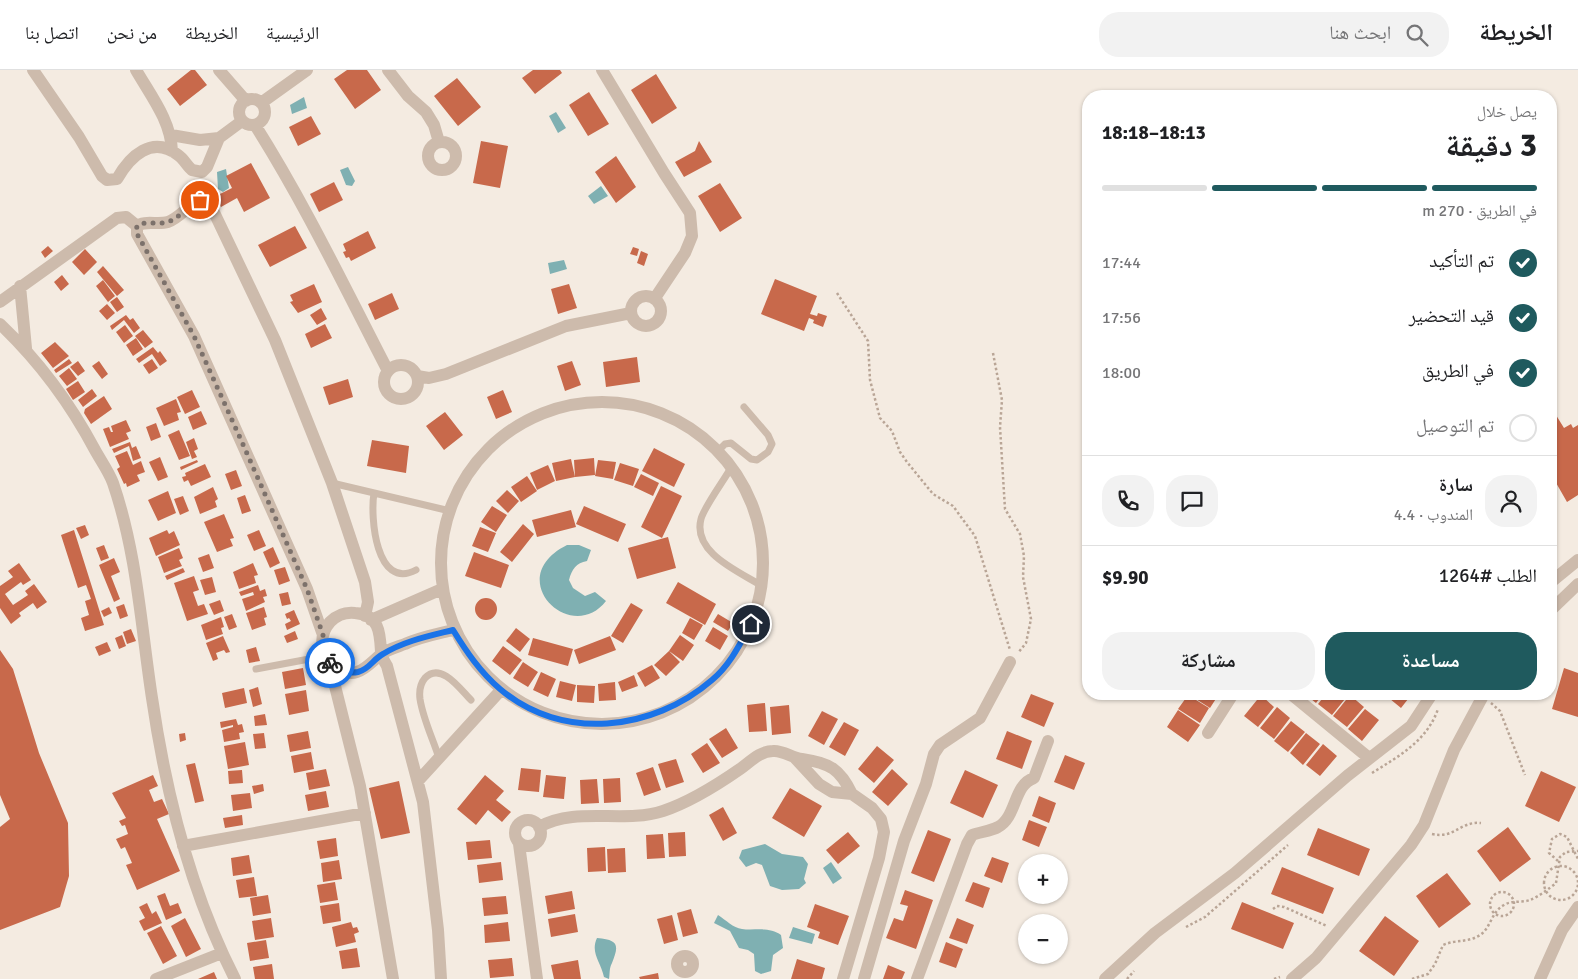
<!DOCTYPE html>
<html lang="ar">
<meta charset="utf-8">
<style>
body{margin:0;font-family:Signika,"Noto Naskh Arabic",sans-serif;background:#f2f2f2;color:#202124;direction:rtl;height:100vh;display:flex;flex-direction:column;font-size:19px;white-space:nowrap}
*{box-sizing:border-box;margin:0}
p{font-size:16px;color:#757577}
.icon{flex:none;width:28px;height:28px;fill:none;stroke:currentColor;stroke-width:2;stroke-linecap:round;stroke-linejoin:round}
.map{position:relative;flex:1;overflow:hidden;direction:ltr}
.panel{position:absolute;left:1082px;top:20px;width:475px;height:610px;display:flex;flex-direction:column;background:#fff;border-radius:20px;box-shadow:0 1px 4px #0004;direction:rtl}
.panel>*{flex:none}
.buttons{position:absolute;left:1018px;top:784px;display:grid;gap:10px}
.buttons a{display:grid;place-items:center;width:50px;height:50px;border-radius:50%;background:#fff;box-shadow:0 1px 4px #0004;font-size:25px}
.pin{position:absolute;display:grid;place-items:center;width:42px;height:42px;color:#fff;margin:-21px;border:2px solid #fff;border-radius:50%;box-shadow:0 1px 5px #0007}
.courier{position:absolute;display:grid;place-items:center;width:50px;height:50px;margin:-25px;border:4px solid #1a73e8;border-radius:50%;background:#fff;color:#222;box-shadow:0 1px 6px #0007}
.summary em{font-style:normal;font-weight:700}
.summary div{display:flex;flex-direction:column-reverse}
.summary{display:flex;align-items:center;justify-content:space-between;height:85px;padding:0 20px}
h1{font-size:32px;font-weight:700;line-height:38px}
.bar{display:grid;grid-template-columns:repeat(4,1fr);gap:8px 5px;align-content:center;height:60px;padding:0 20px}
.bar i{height:6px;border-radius:4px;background:#e0e0e0}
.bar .selected{background:#1f5a5e}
.bar p{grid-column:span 4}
.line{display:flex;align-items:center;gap:12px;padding:0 20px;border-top:1px solid #e0e0e0}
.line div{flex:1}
.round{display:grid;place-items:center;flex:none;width:52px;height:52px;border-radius:20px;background:#f2f2f2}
ol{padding:0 20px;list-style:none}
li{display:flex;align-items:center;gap:15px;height:55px}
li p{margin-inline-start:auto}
li .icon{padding:5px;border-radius:50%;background:#1f5a5e;color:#fff;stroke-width:4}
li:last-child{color:#757577}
li i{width:28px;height:28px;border:2px solid #e0e0e0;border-radius:50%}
.primary-button{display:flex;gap:10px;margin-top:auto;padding:10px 20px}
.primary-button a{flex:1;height:58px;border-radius:20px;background:#1f5a5e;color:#fff;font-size:20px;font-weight:700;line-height:58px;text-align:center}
.primary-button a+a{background:#f2f2f2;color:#202124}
header{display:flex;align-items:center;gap:30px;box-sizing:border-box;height:70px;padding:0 25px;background:#fff;border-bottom:1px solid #e0e0e0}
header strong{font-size:24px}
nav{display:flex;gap:28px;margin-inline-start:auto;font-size:18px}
.search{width:350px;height:45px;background:#f2f2f2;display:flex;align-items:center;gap:12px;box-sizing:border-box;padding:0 18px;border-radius:20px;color:#757577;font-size:19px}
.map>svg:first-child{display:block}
.water{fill:#7fb0b2}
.building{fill:#c8694b}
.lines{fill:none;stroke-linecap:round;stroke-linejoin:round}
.path{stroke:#b9a596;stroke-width:2.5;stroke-dasharray:2.5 2.5;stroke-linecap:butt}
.lane{stroke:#cdbbac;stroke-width:7}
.street{stroke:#cdbbac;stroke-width:12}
.done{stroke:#7c716b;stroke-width:5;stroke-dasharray:0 9}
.route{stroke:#1a73e8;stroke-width:6}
</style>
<header>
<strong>الخريطة</strong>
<div class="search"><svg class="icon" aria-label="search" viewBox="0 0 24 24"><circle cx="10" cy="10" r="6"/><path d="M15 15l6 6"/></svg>ابحث هنا</div>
<nav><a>الرئيسية</a><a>الخريطة</a><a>من نحن</a><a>اتصل بنا</a></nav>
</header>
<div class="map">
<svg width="1578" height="909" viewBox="0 0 1578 909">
<rect width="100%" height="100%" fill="#f4ebe1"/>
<!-- water -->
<path class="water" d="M304,27L307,38L292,44L290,35Z
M556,42L566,58L558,63L549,46Z
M348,97L355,111L352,116L346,115L340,100Z
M226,99L229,118L223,122L218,119L217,102Z
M601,116L608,126L594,134L588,126Z
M564,190L567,199L550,204L548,193Z
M567,475H579L591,480L587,491C576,493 572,499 569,510L573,518L585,526L595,522L606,531C571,576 501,508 567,475Z
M765,774L782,784L803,787L808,794L804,809L806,813L799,819L782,820L770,816L762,795L756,793L746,797L739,788L742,780Z
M831,792L842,808L833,814L823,798Z
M718,845C726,850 733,858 742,859C754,861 770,856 781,865L783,878L773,885L771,901L761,904L755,901L754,884L748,880L739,878L730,861L714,853Z
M793,857L815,864L812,874L789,868Z
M597,868C619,870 619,875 612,893C609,898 610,904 609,909L604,907C601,892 590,883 597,868Z"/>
<!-- building -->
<path class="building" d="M191,0H195L207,15L180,36L167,19Z
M347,0H367L381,20L355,39L334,9Z
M533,0H560L562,3L535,24L522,8Z
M656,4L677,38L652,54L631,20Z
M457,8L481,37L458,56L434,26Z
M589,22L609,54L588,66L569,35Z
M311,46L321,64L298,76L289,57Z
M481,71L508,76L500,118L473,113Z
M699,71L712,92L684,107L675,92L695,81Z
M616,86L636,117L616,133L595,102Z
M251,93L270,128L244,142L237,128L221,137L216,126L232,118L226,106Z
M334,112L343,130L319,142L310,124Z
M720,113L742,148L720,162L698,126Z
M295,156L307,178L270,197L258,175Z
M368,161L376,178L351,191L349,187L346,188L343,182L346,181L343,174Z
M48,176L53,181L45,188L41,182Z
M633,177L639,179L637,186L630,184Z
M85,179L97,192L84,205L72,192Z
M641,181L648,184L644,196L637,193Z
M103,196L124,220L117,226L97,202Z
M62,205L69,214L61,221L54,212Z
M775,209L817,226L810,244L817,246L818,243L827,246L823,257L813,253L814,250L809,248L804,261L761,244Z
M103,210L115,226L108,232L96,216Z
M314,214L322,232L298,243L290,232L293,231L290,225Z
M569,214L577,238L558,244L551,219Z
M392,223L399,239L375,250L368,234Z
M117,227L124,237L117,242L110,232Z
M107,234L115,243L107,250L99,241Z
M321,238L327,249L317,255L310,245Z
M126,245L130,250L133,248L140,258L134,263L124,250L112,260L110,256Z
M325,254L332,268L311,278L305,264Z
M125,255L133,266L124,273L116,262Z
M143,260L153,272L145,278L135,266Z
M136,268L143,279L133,286L126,275Z
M55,272L69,286L53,298L41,283Z
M153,277L158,283L160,281L167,291L160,296L152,284L139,293L136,289Z
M637,287L640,312L606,317L603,292Z
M69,289L72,293L56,303L54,300Z
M152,289L158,298L149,304L143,295Z
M78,291L85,301L78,306L70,297Z
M99,291L108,304L102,309L92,296Z
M572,291L581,315L565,321L557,296Z
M69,298L77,309L67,316L59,306Z
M348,309L353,327L329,335L323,317Z
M78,311L85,322L73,330L66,319Z
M92,319L97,326L83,337L78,330Z
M192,320L200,337L185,344L177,327Z
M503,320L512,342L496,349L487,327Z
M104,326L112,339L91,354L84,343L85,339Z
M176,329L181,342L177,343L179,350L164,356L156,338Z
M1551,337L1564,358L1571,354L1573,358L1578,355V425L1567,432L1551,404Z
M201,341L207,354L193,360L188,347Z
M445,342L463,365L444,380L426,356Z
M126,350L131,361L126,363L129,369L110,377L103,359L109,357L111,362H113L111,356Z
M156,353L161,367L151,371L146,357Z
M179,360L190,386L179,390L168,365Z
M194,368L198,379L194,381L197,387L192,389L186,372Z
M372,370L409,376L406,403L367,396Z
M130,372L132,378L136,376L141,388L133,391L129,376L114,383L112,379Z
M654,378L685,394L674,417L642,401Z
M127,381L133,395L141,391L145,402L137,405L140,411L127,417L126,413L124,414L117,399L120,397L115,386Z
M160,387L168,407L158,411L149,392Z
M594,388L595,405L575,407L574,390Z
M571,389L575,407L556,411L552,393Z
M197,390L198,392L181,400L180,397Z
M598,390L616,392L613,409L595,406Z
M620,393L639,399L633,416L614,410Z
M205,394L211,407L191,416L188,410L184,412L182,407L186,406L185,403Z
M548,395L555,411L537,420L530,403Z
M236,400L242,416L231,420L225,404Z
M641,404L659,413L653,426L634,417Z
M527,406L537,421L521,432L511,417Z
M661,416L682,426L662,468L641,457Z
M213,417L218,429L215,431L217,437L200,444L194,427Z
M507,420L519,431L508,443L496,431Z
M168,421L176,443L158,451L148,430Z
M245,425L251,441L242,444L237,428Z
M183,426L189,441L180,445L174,429Z
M492,436L507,445L496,462L481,452Z
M584,436L626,454L618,472L576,454Z
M571,440L576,457L537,467L532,450Z
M224,444L234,468L230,469L233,476L217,482L204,452Z
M523,454L534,464L512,492L500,482Z
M85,455L89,465L81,469L76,458Z
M480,457L496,463L488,482L472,476Z
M74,460L104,555L85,561L81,548L89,545L85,531L91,529L86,515L78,518L61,465Z
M167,460L169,464L174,461L180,475L156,486L149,468Z
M259,460L266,476L254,481L247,465Z
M668,467L676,498L637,509L628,478Z
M104,475L109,488L101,491L96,478Z
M273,477L280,493L270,498L263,482Z
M179,478L183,488L179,490L182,496L164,503L158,487Z
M474,482L509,495L501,518L465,506Z
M209,484L214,498L203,502L198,488Z
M114,488L120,502L111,506L120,529L114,532L99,495Z
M19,493L31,510L23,515L21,512L5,524L13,535L28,525L25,521L34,514L47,532L37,539L33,533L19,543L21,546L11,554L0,538V516L13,507L8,501Z
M253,493L258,505L254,506L256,513L239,519L233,502Z
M285,497L290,511L279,515L274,500Z
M183,498L185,502L167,510L165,506Z
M194,506L199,520L193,522L198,536L204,534L208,544L187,551L174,513Z
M212,507L216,522L205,525L200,510Z
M678,512L716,534L705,555L666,533Z
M258,515L260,521L265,519L267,526L263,527L265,532L246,541L242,529L254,525L253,522L241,526L239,522Z
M288,522L291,534L282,536L279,524Z
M475 539a11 11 0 1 1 22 0a11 11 0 1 1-22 0Z
M220,530L224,541L214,545L209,534Z
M631,533L643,540L623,573L611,566Z
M124,534L128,546L120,549L116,537Z
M109,537L112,543L104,547L101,541Z
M264,537L267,547L264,548L266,555L252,560L246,543Z
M294,540L300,554L287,560L285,554L291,551L289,548L287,549L285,544Z
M232,544L237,557L229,560L224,547Z
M718,544L733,553L728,561L713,552Z
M221,547L224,557L221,558L223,564L206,570L201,555Z
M690,548L703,555L694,570L682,563Z
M713,557L728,566L720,580L705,571Z
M516,558L530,569L520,582L506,571Z
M131,559L136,571L127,574L123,562Z
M295,561L298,569L287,573L284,566Z
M122,565L126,576L119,579L115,568Z
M680,565L694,575L683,591L669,581Z
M223,566L230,582L226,583L224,580L216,583L218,589L213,591L206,573Z
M610,566L616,580L579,594L574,580Z
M533,568L573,579L568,596L528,585Z
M107,572L111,581L99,586L95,577Z
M503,576L522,590L510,605L492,591Z
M256,577L260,591L249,593L246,580Z
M0,580L13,599L39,683L68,753L69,806L60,837L0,860V757L10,749L0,725Z
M669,581L680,592L666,606L654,595Z
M523,592L538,602L528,617L513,608Z
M652,595L660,608L645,617L637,603Z
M303,598L306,615L285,619L282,602Z
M1564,598L1578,603V647L1552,639Z
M541,602L556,609L548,627L533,620Z
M634,605L638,616L622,622L618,612Z
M560,611L576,615L572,631L556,627Z
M615,612L616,630L599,631L598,614Z
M577,615L595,616L594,633L577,632Z
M258,617L262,634L253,637L249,620Z
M244,618L247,633L225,638L222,623Z
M306,620L309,641L289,645L285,624Z
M1031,624L1054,633L1044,657L1021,647Z
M1188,624H1219L1210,638Z
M1305,624H1323L1316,633Z
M1326,624H1349L1332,645L1318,634Z
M1384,624H1412L1401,638Z
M1188,625L1209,638L1200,653L1178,639Z
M1261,625L1274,637L1258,657L1244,646Z
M1350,625L1364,637L1347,657L1333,646Z
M765,633L767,661L749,662L747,635Z
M789,635L791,663L772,665L770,637Z
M1277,637L1290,648L1274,669L1260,658Z
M1365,639L1379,650L1362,671L1348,659Z
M1178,640L1200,655L1188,672L1167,657Z
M822,641L838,649L824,675L808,666Z
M265,644L267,655L255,656L254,646Z
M236,649L238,655L242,654L244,662L239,663L240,669L224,672L222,660L233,657V655L221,658L220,652Z
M1291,651L1305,662L1288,682L1274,671Z
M844,652L859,660L845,686L829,677Z
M726,658L738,678L722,688L709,669Z
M308,661L311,678L290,682L287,665Z
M1007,661L1032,671L1022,699L996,689Z
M185,663L186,670L180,672L179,664Z
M264,663L266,678L255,679L253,664Z
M1306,663L1320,674L1303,695L1290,683Z
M245,672L249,695L228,699L224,676Z
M707,673L720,693L703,703L691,684Z
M1323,674L1337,686L1320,706L1306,695Z
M877,676L894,690L874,713L858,699Z
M311,682L314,699L294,703L291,686Z
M1065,685L1085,693L1074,720L1054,712Z
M676,689L684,712L666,718L658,694Z
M195,693L204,731L195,733L186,695Z
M653,697L661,720L644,726L636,703Z
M521,698L541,700L539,722L518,720Z
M326,699L330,716L309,720L306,703Z
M892,699L908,714L888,736L872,722Z
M242,700L243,713L229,714L228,701Z
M965,700L998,715L983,748L950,733Z
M1541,701L1576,717L1559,752L1525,736Z
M153,705L158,716L149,720L154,732L162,729L169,744L157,749L180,801L137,820L126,795L132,793L125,777L121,779L116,769L128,764L125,755L122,756L119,751L126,748L112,723Z
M485,705L504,721L496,730L511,742L502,752L488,740L476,755L457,739Z
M546,705L566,707L564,729L543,727Z
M620,708L621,732L604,733L603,709Z
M597,709L599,733L581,734L580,710Z
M399,711L410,763L381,769L369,718Z
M263,714L264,721L254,724L252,716Z
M790,718L822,736L804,767L772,748Z
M326,721L329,737L308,741L305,725Z
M250,723L252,738L233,741L231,725Z
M1039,726L1056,733L1049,753L1032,746Z
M723,737L737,763L723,771L709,745Z
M242,745L243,755L225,758L223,748Z
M1029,750L1047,757L1039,777L1022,770Z
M1508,757L1531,789L1500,812L1477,781Z
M1318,758L1370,779L1359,806L1307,785Z
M928,760L951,769L934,812L911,803Z
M685,762L686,786L669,787L668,763Z
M848,762L860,776L838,794L826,780Z
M663,764L665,788L647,789L646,765Z
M336,768L338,786L320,789L317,771Z
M490,770L492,788L468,790L466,772Z
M605,777L606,801L588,802L587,778Z
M625,778L626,802L608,803L607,779Z
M249,785L252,803L233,806L231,788Z
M992,787L1009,793L1002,813L984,806Z
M339,790L342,809L323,812L321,793Z
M501,792L503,810L479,813L477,795Z
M1282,797L1334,818L1323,844L1271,824Z
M1447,803L1471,834L1439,858L1416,826Z
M254,807L257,826L239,828L236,810Z
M335,812L338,830L320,833L317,815Z
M973,812L990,818L983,838L965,831Z
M905,820L933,830L916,879L886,868L894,848L903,851L908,836L900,834Z
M572,821L575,839L548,844L545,826Z
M165,823L170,836L178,833L182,843L166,850L157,826Z
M268,825L271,843L253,846L250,828Z
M506,826L508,844L484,846L482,828Z
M1242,832L1294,853L1283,879L1231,859Z
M147,833L152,844L156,841L162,853L144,861L139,851L145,848L139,837Z
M339,833L341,851L323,854L320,836Z
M815,834L849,846L838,875L818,868L820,862L807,857Z
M691,839L698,863L683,867L677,843Z
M575,844L578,862L551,867L548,849Z
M672,845L678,870L664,874L657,849Z
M1385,846L1419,871L1394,906L1359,881Z
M185,848L201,879L186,887L171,856Z
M271,848L274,867L255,870L252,851Z
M957,848L974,855L967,874L949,868Z
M351,852L353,858L357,857L359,862L354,864L356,872L336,877L332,857Z
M508,852L510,871L485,873L484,855Z
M161,856L177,886L163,894L147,863Z
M266,870L269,888L250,891L247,873Z
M946,872L963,879L956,898L939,892Z
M357,878L360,897L342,899L339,881Z
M512,888L514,906L490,908L488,890Z
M797,889L825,898L822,909H791Z
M578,890L581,909H554L551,895Z
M272,894L274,909H255L253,897Z
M888,895L905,902L902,909H883Z
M214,902L217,909H198Z
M658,903L659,909H640L639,907Z"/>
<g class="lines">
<!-- path -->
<path class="path" d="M837,223L868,271L870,310L880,348L892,361L900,382L907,392L933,424L953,436L975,466L1010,580
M993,283L1002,330L1000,357L1005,439L1020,464L1024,486L1023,507L1031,549L1026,573L1018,583
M1491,633L1500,641L1525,705
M1372,703C1399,686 1427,671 1438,639
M1432,764C1455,769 1460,751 1481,753
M1558,791L1549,783L1552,769L1560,764L1567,767L1578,789
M1544 813a17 17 0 1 1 34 0a17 17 0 1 1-34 0Z
M1490 834a12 12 0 1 1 24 0a12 12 0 1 1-24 0Z
M1273,839L1277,836L1284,837L1327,856
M1186,857L1205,847L1288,775
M1127,909L1134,901
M1274,909L1280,907
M1412,909L1428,904L1435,894L1443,875C1457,869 1468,873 1480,865C1491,858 1491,842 1504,835C1512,830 1522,833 1530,830C1538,827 1550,818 1556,813L1560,787L1566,782L1578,781"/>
<!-- lane -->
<path class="lane" d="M718,381L725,374L731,373L751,389L757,390L768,382L772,374L768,365L744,337
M732,396C725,409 704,437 701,449C692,483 740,502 762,516
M332,413L450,441
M374,423C370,447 376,521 416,500
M256,599L325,586
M439,688C433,669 423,649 420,629C419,621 420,614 425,608C441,591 461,620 471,630"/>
<!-- street -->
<path class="street" d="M33,0L79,67L102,106L107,110L117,109C130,86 152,65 178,85C184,89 187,96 192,100L202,102L207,97L219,68
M136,0C151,26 171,51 172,81
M219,0L246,31
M388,0L408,26L426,42L434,55L439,72
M602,0L664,103L690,143L692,166L685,183L655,228
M239 42a13 13 0 1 1 26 0a13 13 0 1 1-26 0Z
M261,33L307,0
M255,55C305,134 345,218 388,301
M171,65L200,70L219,68L242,51
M428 86a14 14 0 1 1 28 0a14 14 0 1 1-28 0Z
M137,156C144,150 158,155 168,152C181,147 188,135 200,130L207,131L211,136L275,270L332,413L365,512L368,532L365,546
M20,216L26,278
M631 241a15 15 0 1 1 30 0a15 15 0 1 1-30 0Z
M0,232L117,148L126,147L137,156V164L194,266L307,519L323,565
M0,254C39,291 70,333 95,380C101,391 109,402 113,413C137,483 141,556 152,628C166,724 191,823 235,909
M384 312a17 17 0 1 1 34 0a17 17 0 1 1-34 0Z
M417,306L429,308L446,304L566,256L631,243
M441 493a161 161 0 1 1 322 0a161 161 0 1 1-322 0Z
M1551,512L1578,490
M1551,540L1578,514
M371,550L442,519
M329,592L360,716L393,909
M1291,624L1369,688
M1208,663L1233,624
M795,688L819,714L832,722L852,724L872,738L881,749L884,762L879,788L843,909
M418,711L501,620
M515 763a13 13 0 1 1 26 0a13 13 0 1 1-26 0Z
M539,757C577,736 623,754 663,741C690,732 717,715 740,699C750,692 760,681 773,681C783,680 792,688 802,689C830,693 840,699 852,724
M519,774L537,909
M183,776L365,743
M677 894a8 8 0 1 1 16 0a8 8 0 1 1-16 0Z
M156,909L222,883
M441,909L438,860L423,732L387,596C385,592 381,587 381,582C380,564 380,545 355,543C346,542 337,545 330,552C324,559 321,568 323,577C324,585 328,592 334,596C355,612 366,597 380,585C386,580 397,577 405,574C420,567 437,564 453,560
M864,909L904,771L926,714L934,684L940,675L980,648L1010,592
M917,909L967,774L972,765C980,762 991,761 998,757C1017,747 1013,715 1034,708L1048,671
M1105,909L1155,863L1235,803L1347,706L1411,656L1432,624
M1292,909L1316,888L1411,775L1424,755L1454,680L1484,624
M1540,909L1562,860L1578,837"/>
</g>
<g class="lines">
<!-- done -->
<path class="done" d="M200,130C188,135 181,147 168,152C158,155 144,150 137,156L136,162L194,266L237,361L307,519L323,565V579L330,593"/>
<!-- route -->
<path class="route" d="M330,593C338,600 347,604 358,602C370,599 373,589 383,584C404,571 429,566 453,560C466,581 480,602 500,619C562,672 653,661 712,610C730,595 740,574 751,554"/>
</g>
</svg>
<div class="buttons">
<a>+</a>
<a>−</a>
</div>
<div class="pin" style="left:200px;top:130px;background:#ea580c"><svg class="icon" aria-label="bag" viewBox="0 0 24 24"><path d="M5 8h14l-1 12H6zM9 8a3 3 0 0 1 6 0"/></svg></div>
<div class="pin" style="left:751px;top:554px;background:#1f2937"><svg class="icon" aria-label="home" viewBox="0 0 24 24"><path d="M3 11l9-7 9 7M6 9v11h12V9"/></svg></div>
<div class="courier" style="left:330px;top:593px"><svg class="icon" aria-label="bike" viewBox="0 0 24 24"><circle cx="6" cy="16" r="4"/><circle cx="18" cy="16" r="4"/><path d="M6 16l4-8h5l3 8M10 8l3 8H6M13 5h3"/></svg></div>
<section class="panel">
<div class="summary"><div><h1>3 دقيقة</h1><p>يصل خلال</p></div><em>18:13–18:18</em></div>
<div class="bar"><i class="selected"></i><i class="selected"></i><i class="selected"></i><i></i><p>في الطريق · 270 m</p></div>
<ol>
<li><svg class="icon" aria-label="check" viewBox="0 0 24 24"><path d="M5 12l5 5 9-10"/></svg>تم التأكيد<p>17:44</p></li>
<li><svg class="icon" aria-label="check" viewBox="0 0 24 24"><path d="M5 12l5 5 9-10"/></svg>قيد التحضير<p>17:56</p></li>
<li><svg class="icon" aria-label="check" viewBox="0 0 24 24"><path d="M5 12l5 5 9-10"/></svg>في الطريق<p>18:00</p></li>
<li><i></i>تم التوصيل</li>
</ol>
<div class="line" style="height:90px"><a class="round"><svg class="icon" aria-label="person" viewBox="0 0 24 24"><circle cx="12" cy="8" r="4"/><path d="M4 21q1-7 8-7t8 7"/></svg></a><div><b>سارة</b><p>المندوب · 4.4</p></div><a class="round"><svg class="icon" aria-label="chat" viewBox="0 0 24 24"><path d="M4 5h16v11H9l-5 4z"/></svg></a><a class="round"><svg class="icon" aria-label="phone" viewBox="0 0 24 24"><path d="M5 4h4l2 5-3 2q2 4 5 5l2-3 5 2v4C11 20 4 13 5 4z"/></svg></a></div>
<div class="line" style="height:65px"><div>الطلب #1264</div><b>$9.90</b></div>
<div class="primary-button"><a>مساعدة</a><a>مشاركة</a></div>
</section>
</div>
